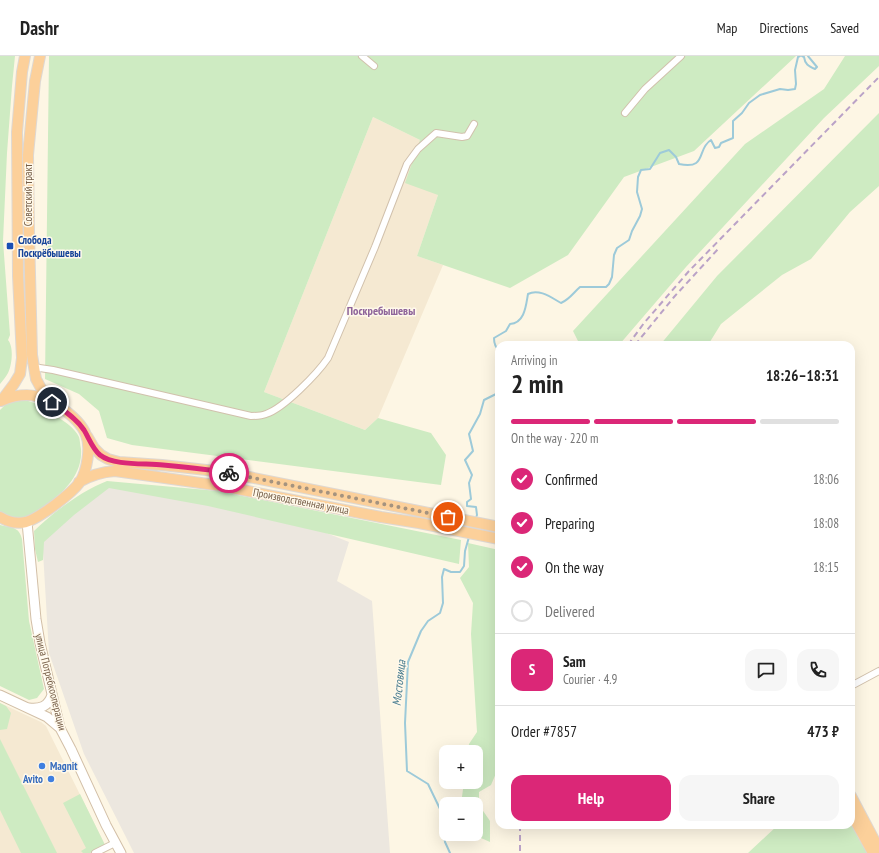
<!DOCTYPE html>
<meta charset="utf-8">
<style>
body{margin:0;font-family:"PT Sans Narrow",sans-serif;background:#f6f6f6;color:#222;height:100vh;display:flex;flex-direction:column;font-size:15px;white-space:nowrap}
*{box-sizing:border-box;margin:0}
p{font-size:13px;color:#767676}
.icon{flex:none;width:22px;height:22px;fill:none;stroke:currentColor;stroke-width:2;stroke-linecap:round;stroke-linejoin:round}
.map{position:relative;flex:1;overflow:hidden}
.side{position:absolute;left:495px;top:285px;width:360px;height:488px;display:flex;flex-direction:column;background:#fff;border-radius:12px;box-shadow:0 4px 16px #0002}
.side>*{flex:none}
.buttons{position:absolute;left:439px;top:689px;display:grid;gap:8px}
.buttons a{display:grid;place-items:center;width:44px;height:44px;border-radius:8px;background:#fff;box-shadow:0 4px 16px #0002;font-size:20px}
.pin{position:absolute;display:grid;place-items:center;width:34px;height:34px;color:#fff;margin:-17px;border:2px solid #fff;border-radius:50%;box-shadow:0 1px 4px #0007}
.courier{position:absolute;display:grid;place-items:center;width:40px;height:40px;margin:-20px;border:3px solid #db2777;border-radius:50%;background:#fff;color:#222;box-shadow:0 1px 5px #0007}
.headline em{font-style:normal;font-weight:700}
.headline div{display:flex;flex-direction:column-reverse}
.headline{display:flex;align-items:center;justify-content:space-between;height:68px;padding:0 16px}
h1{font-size:26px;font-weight:700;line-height:30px}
.bar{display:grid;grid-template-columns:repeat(4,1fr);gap:6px 4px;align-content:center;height:48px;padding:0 16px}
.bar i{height:5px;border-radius:3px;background:#e0e0e0}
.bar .active{background:#db2777}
.bar p{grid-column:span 4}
.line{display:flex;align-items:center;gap:10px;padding:0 16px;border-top:1px solid #e0e0e0}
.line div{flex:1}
.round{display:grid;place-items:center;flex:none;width:42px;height:42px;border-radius:12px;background:#f6f6f6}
ol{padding:0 16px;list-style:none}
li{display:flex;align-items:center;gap:12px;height:44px}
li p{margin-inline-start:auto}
li .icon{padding:4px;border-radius:50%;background:#db2777;color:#fff;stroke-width:4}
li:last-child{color:#767676}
li i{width:22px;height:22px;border:2px solid #e0e0e0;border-radius:50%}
.button{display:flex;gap:8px;margin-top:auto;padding:8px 16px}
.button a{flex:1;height:46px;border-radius:12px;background:#db2777;color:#fff;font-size:16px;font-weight:700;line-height:46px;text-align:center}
.button a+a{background:#f6f6f6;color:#222}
header{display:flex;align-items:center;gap:24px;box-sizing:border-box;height:56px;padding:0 20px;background:#fff;border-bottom:1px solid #e0e0e0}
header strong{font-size:19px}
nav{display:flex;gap:22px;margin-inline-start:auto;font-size:14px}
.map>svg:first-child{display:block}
.residential{fill:#f5e9d2}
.industrial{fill:#ece7df}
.green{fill:#ceebc2}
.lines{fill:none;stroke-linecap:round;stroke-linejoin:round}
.stream{stroke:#9dcad9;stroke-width:2}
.minor-casing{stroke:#d1c1ac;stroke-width:8}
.secondary-casing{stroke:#d2bfa7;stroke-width:11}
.trunk-casing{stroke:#ded8d3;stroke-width:12}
.minor{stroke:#fff;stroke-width:6}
.secondary{stroke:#fff;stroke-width:9}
.trunk{stroke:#fcd09a;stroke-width:10}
.rail{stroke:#baa2c7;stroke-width:2;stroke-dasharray:6 4;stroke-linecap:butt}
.done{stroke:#a5937f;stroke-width:4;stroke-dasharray:0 7.2}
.route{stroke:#db2777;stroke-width:5}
.transit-dot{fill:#1a4fb4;stroke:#fff9eb;stroke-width:1.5}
.shop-dot{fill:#3f7fe0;stroke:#fff9eb;stroke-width:1.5}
.labels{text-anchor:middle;stroke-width:3;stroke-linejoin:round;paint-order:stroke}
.street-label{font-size:11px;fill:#765e48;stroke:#fff9eb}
.transit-label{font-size:11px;font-weight:bold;fill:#164399;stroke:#fff9eb;text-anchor:start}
.shop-label{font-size:11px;font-weight:bold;fill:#366cbe;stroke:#fff9eb;text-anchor:start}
.neighbourhood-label{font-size:12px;font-weight:bold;fill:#8e649a;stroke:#fff9eb}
.water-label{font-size:12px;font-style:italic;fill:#41778b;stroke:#fff9eb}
</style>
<header>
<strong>Dashr</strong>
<nav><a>Map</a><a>Directions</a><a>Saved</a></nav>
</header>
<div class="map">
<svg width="879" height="797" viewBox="0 0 879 797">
<rect width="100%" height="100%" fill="#fdf6e4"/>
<!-- residential -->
<path class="residential" d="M373,61L420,84L438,139L417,200L443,209L378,362L365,374L264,336Z
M0,647L41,666L46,670L105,789L90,797H0Z"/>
<!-- industrial -->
<path class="industrial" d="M106,429L271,455L349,486L337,525L372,545L390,797H134L84,698L49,597L42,479Z"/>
<!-- green -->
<path class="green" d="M0,0H15L12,30L7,97L3,185L10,279L8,284C14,291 12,309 8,317C6,321 3,324 0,328Z
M49,0H796L694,95L624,121L568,199L510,232L417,200L438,139L405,127L420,84L373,61L264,336L365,374L378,362L431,377L446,399L441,429L132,389L107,382L99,355L79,338L45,323Z
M845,0H879V10L824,62L686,211L619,289H580L573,275L745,88L824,33Z
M879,57V130L850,156L811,203L782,219L721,268L708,289H660L717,220Z
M17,343C34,345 42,350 56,360C64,365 75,372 79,381C80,384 80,389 81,393C83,420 61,439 40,453C36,455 31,459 27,461C17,464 8,460 0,456V354L5,349Z
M107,425L218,435L461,484L459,508L208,450L109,432L74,459L44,486L43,504L38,506L35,493L34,475C52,457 83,434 107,425Z
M0,469C11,472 19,470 22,483L29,565L44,633L37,642L29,644L0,630Z
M468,487L499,494V715H497L491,729L479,736V749L490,765V786L472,778H476V748H461L464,726H476V696H468L469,688L477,676L471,578L473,547L460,522L469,511Z
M0,647L6,650L11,657L7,673L0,674Z
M0,683L57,797H21L0,754Z
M80,738L105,789L90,797H83L81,795L86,792L63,747Z
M851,767L867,797H748L778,769H851Z"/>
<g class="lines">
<!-- stream -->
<path class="stream" d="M802,0L804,1C805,8 808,10 815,13L817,11L808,0
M499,294C495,291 494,286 494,282L506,275L510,268C525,267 526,249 528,238C539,232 552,242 561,247C570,243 573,237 580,231H606L609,228L612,221L614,199L617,192L629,184L632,175L640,160L642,153L637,136L638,121L641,114L650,113L660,97L669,94L676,101L679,108C708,114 696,93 711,84L715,92L719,91L721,87L733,82V65L742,57L749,47L760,39L780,33L788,34L795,33L796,28L795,14L798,1L800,0
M475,464L477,459L476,451L467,450V446L471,443L469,427L472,419L465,404L473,395L469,378L480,358L484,344L498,337L499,338
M450,797L445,786L441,755L428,728L407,715L405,667L408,606L421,575L428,565L440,557L443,547L442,521L444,513L451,516H460L464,510L465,495L469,481"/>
<defs>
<path id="minor" d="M362,0L374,10
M625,57L645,33L681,0
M33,311L53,314L251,360C256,360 261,360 266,358C284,352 317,318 328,302L375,191L407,108L418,93L436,77L462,81L467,80L474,68
M851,630L879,615
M95,797L115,787"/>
<path id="secondary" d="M27,466L36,563L40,587L60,672L71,693L106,769L121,797
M0,639L47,661L60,672
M29,652C40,653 48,651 52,639"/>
<path id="trunk" d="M40,0L35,25L28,99L29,177L32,299L36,323L42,334L52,346
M2,344L14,328L20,318L22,302L18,220L17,76L22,16L25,0
M87,380L94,392L101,399L108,403L119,406L162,409L224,416L499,471
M79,426C91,419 101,416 115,415L222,430L381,461L419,467L499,483
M0,461C8,466 17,468 26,466C40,462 72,437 80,426C87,415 91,391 86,379C82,367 69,357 59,350C40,337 22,336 1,345
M851,740L879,793
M851,757L873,797"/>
</defs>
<!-- minor casing -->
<use href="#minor" class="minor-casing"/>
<!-- secondary casing -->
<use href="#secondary" class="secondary-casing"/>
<!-- trunk casing -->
<use href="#trunk" class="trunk-casing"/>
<!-- minor -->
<use href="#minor" class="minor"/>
<!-- secondary -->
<use href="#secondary" class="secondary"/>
<!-- trunk -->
<use href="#trunk" class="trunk"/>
<!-- rail -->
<path class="rail" d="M628,289L644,267L689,215L879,21
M635,289L674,241L719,192
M520,769V797"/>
</g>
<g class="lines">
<!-- done -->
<path class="done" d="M229,417L448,461"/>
<!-- route -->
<path class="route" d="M52,346C63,354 76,362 84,374C89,382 92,392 100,399C114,410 145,407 163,409C185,411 208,413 229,417"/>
</g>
<!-- markers -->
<rect class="transit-dot" x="6" y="186" width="8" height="8" rx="2"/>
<g class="shop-dot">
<circle cx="42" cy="710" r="4"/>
<circle cx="51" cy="723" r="4"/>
</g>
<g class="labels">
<!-- street labels -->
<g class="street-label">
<text transform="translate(28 139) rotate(-90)" y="4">Советский тракт</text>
<text transform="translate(301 445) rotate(11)" y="4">Производственная улица</text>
<text transform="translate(51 626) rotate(76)" y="4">улица Потребкооперации</text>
</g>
<!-- transit labels -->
<g class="transit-label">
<text x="18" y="188">Слобода<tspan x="18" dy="13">Поскрёбышевы</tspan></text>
</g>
<!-- shop labels -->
<g class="shop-label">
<text x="50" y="714">Magnit</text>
<text x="43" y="727" text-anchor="end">Avito</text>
</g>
<!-- neighbourhood labels -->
<g class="neighbourhood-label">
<text x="381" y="259">Поскребышевы</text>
</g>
<!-- water labels -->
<g class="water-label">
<text transform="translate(399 627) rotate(-84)" y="4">Мостовица</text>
</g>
</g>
</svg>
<div class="buttons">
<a>+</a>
<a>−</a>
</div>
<div class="pin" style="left:448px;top:461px;background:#ea580c"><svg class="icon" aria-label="bag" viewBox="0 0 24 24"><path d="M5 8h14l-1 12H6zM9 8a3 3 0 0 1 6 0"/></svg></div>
<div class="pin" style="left:52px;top:346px;background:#1f2937"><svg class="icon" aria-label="home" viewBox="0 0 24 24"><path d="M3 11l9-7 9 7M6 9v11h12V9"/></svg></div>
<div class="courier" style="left:229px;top:417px"><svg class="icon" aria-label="bike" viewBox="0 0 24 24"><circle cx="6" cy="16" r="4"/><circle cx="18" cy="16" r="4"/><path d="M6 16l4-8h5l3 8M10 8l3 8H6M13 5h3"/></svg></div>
<section class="side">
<div class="headline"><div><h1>2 min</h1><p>Arriving in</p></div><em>18:26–18:31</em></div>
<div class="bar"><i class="active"></i><i class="active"></i><i class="active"></i><i></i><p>On the way · 220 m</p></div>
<ol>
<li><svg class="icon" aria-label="check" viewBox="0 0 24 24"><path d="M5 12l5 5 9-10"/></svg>Confirmed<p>18:06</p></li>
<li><svg class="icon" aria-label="check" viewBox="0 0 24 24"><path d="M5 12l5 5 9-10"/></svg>Preparing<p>18:08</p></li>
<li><svg class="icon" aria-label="check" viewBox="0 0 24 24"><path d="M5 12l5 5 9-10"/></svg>On the way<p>18:15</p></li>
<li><i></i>Delivered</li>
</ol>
<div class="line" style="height:72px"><b class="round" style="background:#db2777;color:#fff">S</b><div><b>Sam</b><p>Courier · 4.9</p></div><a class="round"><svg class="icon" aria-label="chat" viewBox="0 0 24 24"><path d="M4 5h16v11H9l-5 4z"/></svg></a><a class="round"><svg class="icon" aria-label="phone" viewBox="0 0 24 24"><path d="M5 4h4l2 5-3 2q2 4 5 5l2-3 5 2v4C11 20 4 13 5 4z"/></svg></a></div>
<div class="line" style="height:52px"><div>Order #7857</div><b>473 ₽</b></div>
<div class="button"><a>Help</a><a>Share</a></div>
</section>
</div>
